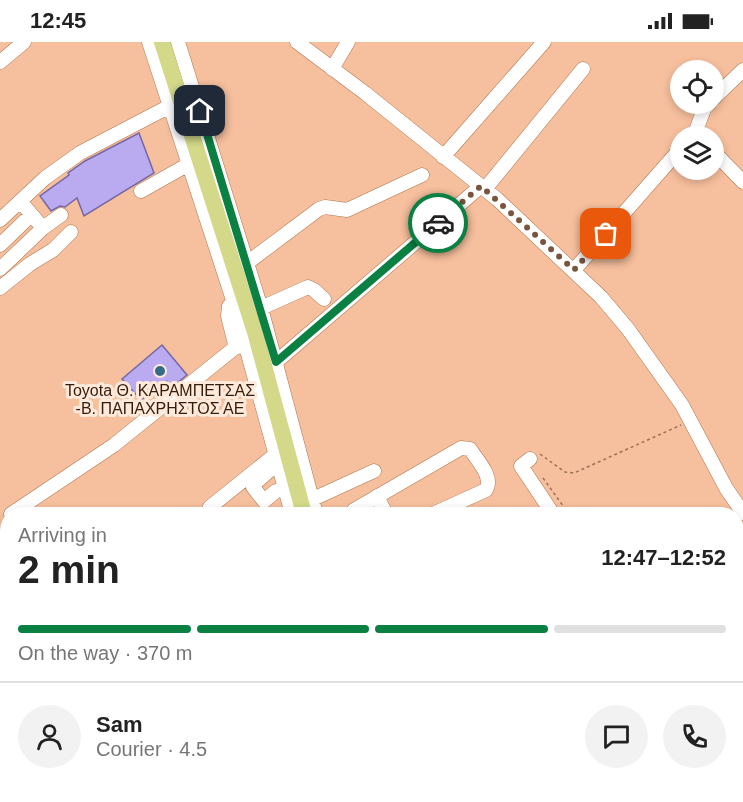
<!DOCTYPE html>
<meta charset="utf-8">
<style>
body{margin:0;font-family:Helvetica,sans-serif;background:#f2f2f2;color:#222;height:100vh;display:flex;flex-direction:column;font-size:22px;white-space:nowrap}
*{box-sizing:border-box;margin:0}
p{font-size:20px;color:#767676}
.icon{flex:none;width:33px;height:33px;fill:none;stroke:currentColor;stroke-width:2;stroke-linecap:round;stroke-linejoin:round}
.map{position:relative;flex:1;overflow:hidden}
.panel{position:absolute;left:0px;top:465px;width:744px;height:296px;display:flex;flex-direction:column;background:#fff;border-radius:24px 24px 0 0;box-shadow:0 3px 9px #0003}
.panel>*{flex:none}
.tools{position:absolute;left:670px;top:18px;display:grid;gap:12px}
.tools a{display:grid;place-items:center;width:54px;height:54px;border-radius:50%;background:#fff;box-shadow:0 3px 9px #0003;font-size:30px}
.pin{position:absolute;display:grid;place-items:center;width:51px;height:51px;color:#fff;margin:-26px;border-radius:12px;box-shadow:0 3px 9px #0006}
.courier{position:absolute;display:grid;place-items:center;width:60px;height:60px;margin:-30px;border:4px solid #0b8043;border-radius:50%;background:#fff;color:#222;box-shadow:0 2px 8px #0007}
.overview em{font-style:normal;font-weight:800}
.overview div{display:flex;flex-direction:column-reverse}
.overview{display:flex;align-items:center;justify-content:space-between;height:102px;padding:0 18px}
h1{font-size:39px;font-weight:800;line-height:45px}
.bar{display:grid;grid-template-columns:repeat(4,1fr);gap:9px 6px;align-content:center;height:72px;padding:0 18px}
.bar i{height:8px;border-radius:4px;background:#e0e0e0}
.bar .selected{background:#0b8043}
.bar p{grid-column:span 4}
.line{display:flex;align-items:center;gap:15px;padding:0 18px;border-top:2px solid #e0e0e0}
.line div{flex:1}
.round{display:grid;place-items:center;flex:none;width:63px;height:63px;border-radius:32px;background:#f2f2f2}
.status{display:flex;justify-content:space-between;align-items:center;height:42px;padding:0 30px;background:#fff;direction:ltr}
.status svg{height:16px;fill:currentColor}
.map>svg:first-child{display:block}
.building{fill:#baabf0;stroke:#7566a5;stroke-width:1.5}
.lines{fill:none;stroke-linecap:round;stroke-linejoin:round}
.minor-casing{stroke:#b2744a;stroke-width:15}
.major-casing{stroke:#898629;stroke-width:18}
.path{stroke:#997056;stroke-width:1.5;stroke-dasharray:3 3;stroke-linecap:butt}
.minor{stroke:#fff;stroke-width:14}
.major{stroke:#d3d988;stroke-width:16}
.done{stroke:#79553e;stroke-width:6;stroke-dasharray:0 10.8}
.route{stroke:#0b8043;stroke-width:8}
.poi-dot{fill:#366b87;stroke:#fee9db;stroke-width:2}
.labels{text-anchor:middle;stroke-width:6;stroke-linejoin:round;paint-order:stroke}
.poi-label{font-size:16px;fill:#361c0b;stroke:#fee9db}
</style>
<div class="status"><b>12:45</b><svg viewBox="0 0 49 12"><path d="M0 12V9h3v3zM5 12V6h3v6zM10 12V3h3v9zM15 12V0h3v12zM26 1h20v11H26zM47 4h2v5h-2z"/></svg></div>
<div class="map">
<svg width="743" height="760" viewBox="0 0 743 760">
<rect width="100%" height="100%" fill="#f6bf9d"/>
<!-- building -->
<path class="building" d="M139,91L154,131L84,174L77,156L65,165L60,164L51,169L40,154L69,133L68,131L85,119Z
M162,303L187,333L171,346L167,339L141,358L122,337Z"/>
<g class="lines">
<defs>
<path id="minor" d="M149,0L234,261L292,472
M178,0L261,266L316,472
M297,0L365,51L497,157L601,255L628,287L682,363L726,446L743,471
M0,20L24,0
M332,27L348,0
M714,56L743,28
M694,94L704,67L709,62
M714,110L743,140
M443,115L544,0
M485,147L583,27
M141,149L189,122
M0,178L45,136L80,111L170,64
M43,186L61,173
M0,203L31,173
M247,221L319,167L325,165L347,168L422,133
M0,227L43,186L20,159
M574,228L681,106
M0,246L30,222L53,208L71,190
M234,261L229,264L228,274L235,302L241,305L245,304
M261,266L308,245L314,248L324,257
M276,320L481,144
M530,417L521,424L553,472
M276,449L264,459L253,445L254,442L278,421
M377,454L386,472
M313,457L374,429
M11,472L114,403L237,304
M207,472L210,465L276,412
M351,472L354,468L461,406L470,407C477,418 494,435 486,448L433,472
M736,520L743,517
M351,753L353,760
M375,753L376,760
M696,753L699,760"/>
<path id="major" d="M162,0L255,290L304,472
M362,753L364,760"/>
</defs>
<!-- minor casing -->
<use href="#minor" class="minor-casing"/>
<!-- major casing -->
<use href="#major" class="major-casing"/>
<!-- path -->
<path class="path" d="M540,412L565,430L574,431L681,383
M543,436L569,472"/>
<!-- minor -->
<use href="#minor" class="minor"/>
<!-- major -->
<use href="#major" class="major"/>
</g>
<g class="lines">
<!-- done -->
<path class="done" d="M438,181L481,144L574,228L606,192"/>
<!-- route -->
<path class="route" d="M200,69L276,320L438,181"/>
</g>
<!-- markers -->
<circle class="poi-dot" cx="160" cy="329" r="6"/>
<g class="labels">
<!-- poi labels -->
<g class="poi-label">
<text x="160" y="354">Toyota Θ. ΚΑΡΑΜΠΕΤΣΑΣ<tspan x="160" dy="18">-Β. ΠΑΠΑΧΡΗΣΤΟΣ ΑΕ</tspan></text>
</g>
</g>
</svg>
<div class="tools">
<a><svg class="icon" aria-label="locate" viewBox="0 0 24 24"><circle cx="12" cy="12" r="6"/><path d="M12 2v4M12 18v4M2 12h4M18 12h4"/></svg></a>
<a><svg class="icon" aria-label="layers" viewBox="0 0 24 24"><path d="M12 4l9 5-9 5-9-5zM3 14l9 5 9-5"/></svg></a>
</div>
<div class="pin" style="left:606px;top:192px;background:#ea580c"><svg class="icon" aria-label="bag" viewBox="0 0 24 24"><path d="M5 8h14l-1 12H6zM9 8a3 3 0 0 1 6 0"/></svg></div>
<div class="pin" style="left:200px;top:69px;background:#1f2937"><svg class="icon" aria-label="home" viewBox="0 0 24 24"><path d="M3 11l9-7 9 7M6 9v11h12V9"/></svg></div>
<div class="courier" style="left:438px;top:181px"><svg class="icon" aria-label="car" viewBox="0 0 24 24"><path d="M5 17H2v-5l4-1 3-4h7l3 4 3 1v5h-3M9 17h6M6 11h13"/><circle cx="7" cy="17" r="2"/><circle cx="17" cy="17" r="2"/></svg></div>
<section class="panel">
<div class="overview"><div><h1>2 min</h1><p>Arriving in</p></div><em>12:47–12:52</em></div>
<div class="bar"><i class="selected"></i><i class="selected"></i><i class="selected"></i><i></i><p>On the way · 370 m</p></div>
<div class="line" style="height:108px"><a class="round"><svg class="icon" aria-label="person" viewBox="0 0 24 24"><circle cx="12" cy="8" r="4"/><path d="M4 21q1-7 8-7t8 7"/></svg></a><div><b>Sam</b><p>Courier · 4.5</p></div><a class="round"><svg class="icon" aria-label="chat" viewBox="0 0 24 24"><path d="M4 5h16v11H9l-5 4z"/></svg></a><a class="round"><svg class="icon" aria-label="phone" viewBox="0 0 24 24"><path d="M5 4h4l2 5-3 2q2 4 5 5l2-3 5 2v4C11 20 4 13 5 4z"/></svg></a></div>
</section>
</div>
